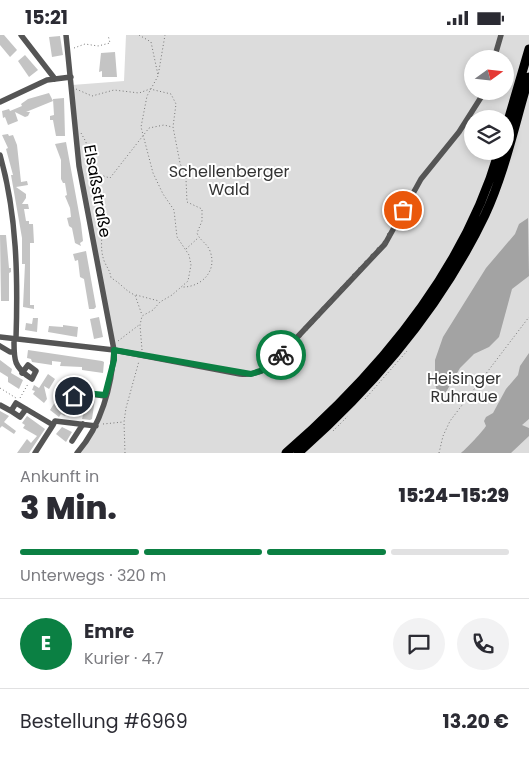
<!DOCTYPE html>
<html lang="de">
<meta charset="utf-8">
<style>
body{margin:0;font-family:Poppins,sans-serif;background:#f2f2f3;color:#2b2b33;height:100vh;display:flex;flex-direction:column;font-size:19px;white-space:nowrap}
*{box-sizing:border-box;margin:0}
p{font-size:16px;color:#7c7c81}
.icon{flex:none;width:28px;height:28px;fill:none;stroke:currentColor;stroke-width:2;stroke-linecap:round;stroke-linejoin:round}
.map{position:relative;height:418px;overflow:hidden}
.drawer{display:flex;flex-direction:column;background:#fff;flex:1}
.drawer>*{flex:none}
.needle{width:32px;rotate:75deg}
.tools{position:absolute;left:464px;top:15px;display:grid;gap:10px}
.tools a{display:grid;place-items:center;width:50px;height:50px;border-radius:50%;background:#fff;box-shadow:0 2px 8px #0003;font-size:25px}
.pin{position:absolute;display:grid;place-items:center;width:42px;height:42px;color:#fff;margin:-21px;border:2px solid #fff;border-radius:50%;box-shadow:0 1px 5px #0007}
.courier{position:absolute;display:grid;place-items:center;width:50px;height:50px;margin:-25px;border:4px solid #0b8043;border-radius:50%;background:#fff;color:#222;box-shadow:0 1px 6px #0007}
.summary em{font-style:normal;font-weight:800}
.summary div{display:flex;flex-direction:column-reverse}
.summary{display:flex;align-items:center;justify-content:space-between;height:85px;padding:0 20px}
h1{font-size:32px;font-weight:800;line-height:38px}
.bar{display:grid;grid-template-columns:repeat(4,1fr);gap:8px 5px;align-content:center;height:60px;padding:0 20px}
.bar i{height:6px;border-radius:4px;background:#e1e1e2}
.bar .current{background:#0b8043}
.bar p{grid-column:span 4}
.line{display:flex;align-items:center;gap:12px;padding:0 20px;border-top:1px solid #e1e1e2}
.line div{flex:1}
.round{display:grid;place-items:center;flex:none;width:52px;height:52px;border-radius:26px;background:#f2f2f3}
.status{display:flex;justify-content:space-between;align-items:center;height:35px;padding:0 25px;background:#fff;direction:ltr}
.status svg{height:14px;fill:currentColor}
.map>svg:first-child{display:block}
.green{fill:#dcdcdc;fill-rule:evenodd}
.water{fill:#a3a3a3}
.building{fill:#c4c4c4}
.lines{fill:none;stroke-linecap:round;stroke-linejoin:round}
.primary-casing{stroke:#dbdbdb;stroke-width:11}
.path{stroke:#777;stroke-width:1;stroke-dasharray:1 2.5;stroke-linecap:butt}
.street{stroke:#555;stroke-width:5.5}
.primary{stroke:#000;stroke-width:9}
.done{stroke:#595959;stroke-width:5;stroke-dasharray:0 9}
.route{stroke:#0b8043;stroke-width:6}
.labels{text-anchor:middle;stroke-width:4;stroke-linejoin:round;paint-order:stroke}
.park-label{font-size:16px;fill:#333;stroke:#fff}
.street-label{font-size:16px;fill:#000;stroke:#fff}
</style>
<div class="status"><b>15:21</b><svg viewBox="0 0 49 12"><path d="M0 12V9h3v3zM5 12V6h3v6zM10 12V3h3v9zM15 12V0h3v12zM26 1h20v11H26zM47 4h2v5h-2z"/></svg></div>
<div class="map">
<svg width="529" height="418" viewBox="0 0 529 418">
<rect width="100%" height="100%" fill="#fff"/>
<!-- green -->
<path class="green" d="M126,0H529V418H78L92,400L114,325L80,131L72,50L124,46ZM472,24H505V56H472ZM472,84H505V116H472Z"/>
<!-- water -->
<path class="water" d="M528,183L529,241L512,254L499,302L489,312L474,319L460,333L446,357L438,359L435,349V325L443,302L486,233L515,199L519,189Z
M529,318V384L522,390L529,393V401L511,418H461C466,414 483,396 486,391L484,386L486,382L493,378L506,354L518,340L520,331Z"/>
<!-- building -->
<path class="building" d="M0,0H4L17,15L10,22L0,10Z
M60,1L63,20L52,22L49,2Z
M115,17L117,42H102V36L99,37L101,18Z
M25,20L38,35L29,42L18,26Z
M49,58L53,66L26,77H30L28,81L25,82L15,77L18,86L8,90L5,82L3,83L2,76L9,74L10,76L22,71L21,69L28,64Z
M64,63L65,101H56L53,85H50V81L54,80L53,64Z
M8,99L9,101L13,100L17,110L21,147L27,146L28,150L16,152L26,159V163L22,169H28L29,174H24L26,186H29V189H33L34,208H30V270H34V274L23,272L25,229H22V203L11,140H13L6,114L8,113L2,100Z
M66,107L81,189L83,206L80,208L81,211L75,208L72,193L69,191L67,183L71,182L70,173L65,161L67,160L65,148H63L61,144V125L55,109Z
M0,200H6L9,233H11V237L9,238V266H1Z
M86,216L96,272L94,274H89L84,244L80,242L78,225L75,226L73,219Z
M99,282L103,302L94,304L90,284Z
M33,283H38L37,297L25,295L26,288L32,289Z
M63,290L78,292L77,302L48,297L49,291L63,292Z
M28,315L102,326L104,327L103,338L82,335V332L60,331L61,327L52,326V330L32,327L31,324L27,323Z
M0,325L12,334L11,338L23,345L19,354L8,347V342L0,337Z
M48,339L55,344L49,354L44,351L47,364L44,368L33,359L35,356L32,355L34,350L39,353Z
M70,343L77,347L68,361L71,364L64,375L68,377L65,381L61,379L59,382L50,375Z
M84,363L95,364L92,384L90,385L82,384L86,367Z
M0,376L9,381L4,387L16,396L14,399L2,391L0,393Z
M27,381L45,394L29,418H17L27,404L31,408L37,401L23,393L25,390L22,388Z
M62,392L72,397L66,407L56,399Z"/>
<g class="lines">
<defs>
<path id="primary" d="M505,96L529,14
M286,418C379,337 464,237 499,116
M298,418C374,351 441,272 485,180C505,137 515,88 529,42"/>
</defs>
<!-- primary casing -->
<use href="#primary" class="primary-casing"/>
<!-- path -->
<path class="path" d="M139,0L151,7L158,40
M74,13L85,9L98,11L110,8L108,0
M76,54L92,61L114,55L139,58L150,54L171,59L176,69L173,92L180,128L186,144L187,167L202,174V186L197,198C200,206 207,208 210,216C218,237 200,253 181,252
M81,98L86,107L91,157L105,184C102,197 99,215 105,228C108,234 110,236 111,243C121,248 125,256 135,260L142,280
M90,141L97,139L110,143L149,93L164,90L172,92
M186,214L198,203
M136,260L159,266
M118,306L139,290
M142,315L140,290L142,281L153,275L160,267L172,260L188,246L191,230L189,220L177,202L174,175L163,159L153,138L141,92L147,61L158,41L165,0
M0,353L16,363
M20,363L28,349
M365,364L407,316
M103,389L123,387
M333,396L348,381
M125,418L124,387L126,373L139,326
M439,418L443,401L450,386L529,282"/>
<!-- street -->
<path class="street" d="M21,0L55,44
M66,0L79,131L114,315C112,351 101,391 77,418
M494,24L501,0
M0,67L47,45L71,42
M0,120C17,179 18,243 16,304
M0,302L114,315L240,339C254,340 262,337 272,329L385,209L421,144L459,97L485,56
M14,304C14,324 13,332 32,344L36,336L28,330L22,338
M0,311L10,317H14
M74,361L77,357L105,361
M0,370L11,376L16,368L53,390L55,386L96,391
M11,376L20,382L26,374
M72,406L83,389
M35,418L53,390"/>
<!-- primary -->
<use href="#primary" class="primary"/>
</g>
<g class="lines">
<!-- done -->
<path class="done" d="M281,320L385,208L403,175"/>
<!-- route -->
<path class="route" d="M74,361L76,357L105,360L114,325V315L251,339L266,334L281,320"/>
</g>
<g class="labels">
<!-- park labels -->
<g class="park-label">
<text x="229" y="142">Schellenberger<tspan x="229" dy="18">Wald</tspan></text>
<text x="464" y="349">Heisinger<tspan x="464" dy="18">Ruhraue</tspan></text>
</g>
<!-- street labels -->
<g class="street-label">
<text transform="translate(98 156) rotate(80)" y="6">Elsaßstraße</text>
</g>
</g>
</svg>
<div class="tools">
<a><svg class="needle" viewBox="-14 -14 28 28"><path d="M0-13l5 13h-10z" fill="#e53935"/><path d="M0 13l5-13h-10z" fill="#7c7c81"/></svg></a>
<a><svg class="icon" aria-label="layers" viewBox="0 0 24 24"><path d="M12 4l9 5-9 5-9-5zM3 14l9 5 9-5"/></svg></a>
</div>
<div class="pin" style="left:403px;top:175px;background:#ea580c"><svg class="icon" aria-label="bag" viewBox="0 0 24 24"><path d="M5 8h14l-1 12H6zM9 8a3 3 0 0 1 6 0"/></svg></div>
<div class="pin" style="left:74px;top:361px;background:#1f2937"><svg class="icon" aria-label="home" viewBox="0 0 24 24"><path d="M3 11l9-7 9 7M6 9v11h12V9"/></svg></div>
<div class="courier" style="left:281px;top:320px"><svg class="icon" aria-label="bike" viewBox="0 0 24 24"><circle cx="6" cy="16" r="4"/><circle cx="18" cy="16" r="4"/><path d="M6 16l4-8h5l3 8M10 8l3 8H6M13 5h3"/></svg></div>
</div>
<section class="drawer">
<div class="summary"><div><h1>3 Min.</h1><p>Ankunft in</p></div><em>15:24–15:29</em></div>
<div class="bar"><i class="current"></i><i class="current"></i><i class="current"></i><i></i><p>Unterwegs · 320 m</p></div>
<div class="line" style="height:90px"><b class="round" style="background:#0b8043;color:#fff">E</b><div><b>Emre</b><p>Kurier · 4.7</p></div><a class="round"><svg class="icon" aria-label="chat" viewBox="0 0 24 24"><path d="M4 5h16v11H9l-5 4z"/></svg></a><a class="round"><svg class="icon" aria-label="phone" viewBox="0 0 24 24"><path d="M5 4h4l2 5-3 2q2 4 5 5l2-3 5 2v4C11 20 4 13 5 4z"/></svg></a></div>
<div class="line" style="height:65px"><div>Bestellung #6969</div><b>13.20 €</b></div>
</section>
